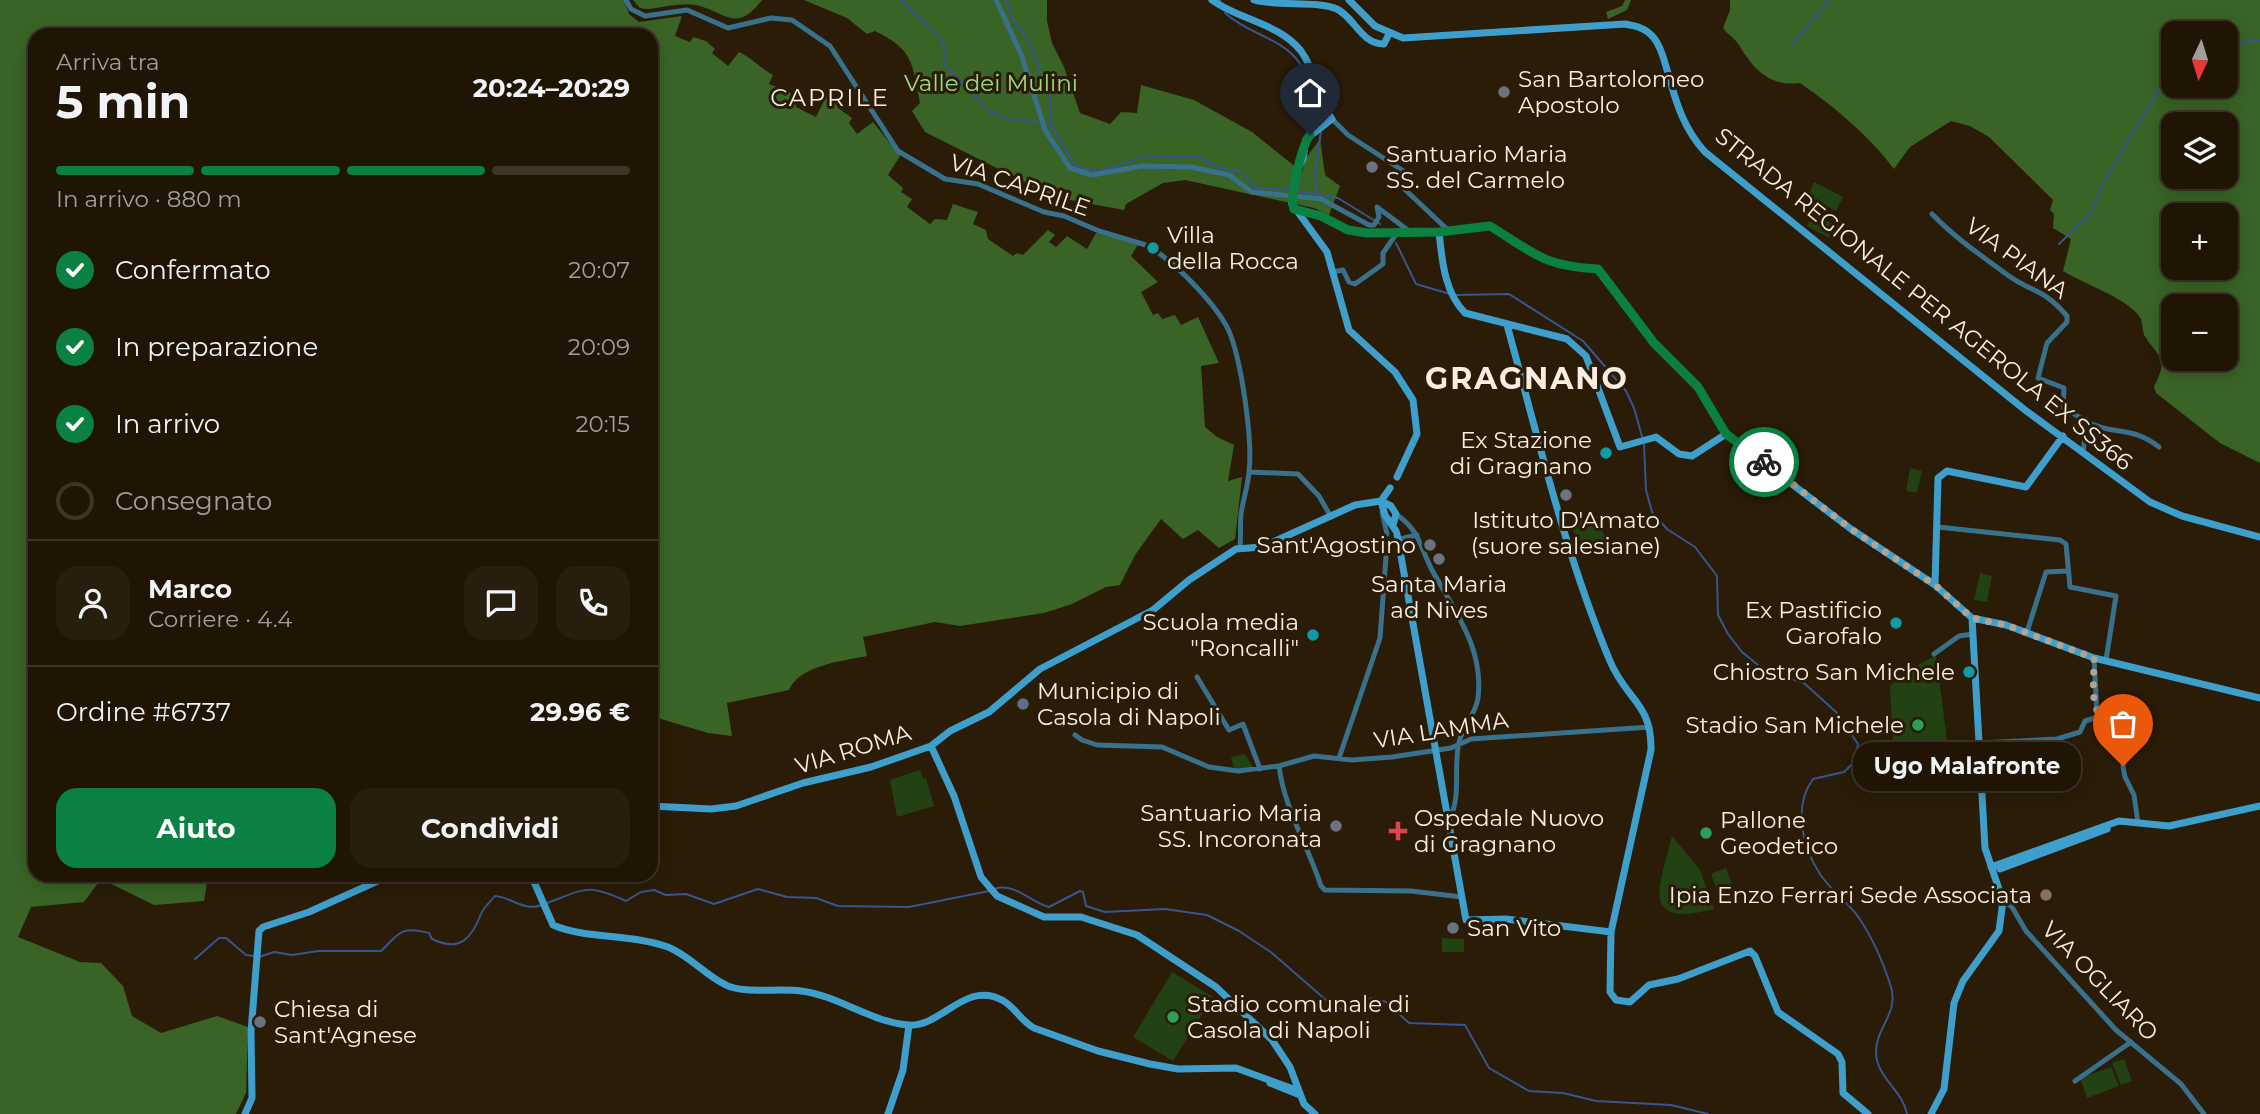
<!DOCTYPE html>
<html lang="it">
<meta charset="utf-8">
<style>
body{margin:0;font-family:Montserrat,sans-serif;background:#281e0e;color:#f1f3f6;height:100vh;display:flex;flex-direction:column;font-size:26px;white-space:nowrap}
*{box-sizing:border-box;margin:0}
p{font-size:23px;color:#a29f9a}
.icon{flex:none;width:38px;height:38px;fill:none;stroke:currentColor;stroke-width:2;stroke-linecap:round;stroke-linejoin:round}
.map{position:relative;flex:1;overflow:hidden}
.panel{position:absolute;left:28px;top:28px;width:630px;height:854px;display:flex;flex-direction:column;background:#201504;border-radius:21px;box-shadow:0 4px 18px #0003,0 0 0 2px #3d3426}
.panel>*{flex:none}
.needle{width:46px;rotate:184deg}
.controls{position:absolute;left:2161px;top:21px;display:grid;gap:14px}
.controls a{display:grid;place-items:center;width:77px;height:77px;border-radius:14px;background:#201504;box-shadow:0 4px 18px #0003,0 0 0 2px #3d3426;font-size:35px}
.pin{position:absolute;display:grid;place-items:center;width:60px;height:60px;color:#fff;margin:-72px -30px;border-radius:50% 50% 50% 0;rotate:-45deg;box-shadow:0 0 7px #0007}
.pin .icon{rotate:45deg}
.courier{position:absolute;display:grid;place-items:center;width:70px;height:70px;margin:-35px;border:5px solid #0b8043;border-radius:50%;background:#fff;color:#222;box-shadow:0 2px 9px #0007}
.bubble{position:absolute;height:49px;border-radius:21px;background:#201504;box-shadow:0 4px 18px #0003,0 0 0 2px #3d3426;font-size:23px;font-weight:700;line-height:49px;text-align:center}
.summary em{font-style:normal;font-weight:700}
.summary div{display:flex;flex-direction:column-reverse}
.summary{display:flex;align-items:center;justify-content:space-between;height:119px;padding:0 28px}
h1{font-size:46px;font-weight:700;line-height:52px}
.bar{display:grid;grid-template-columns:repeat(4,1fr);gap:10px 7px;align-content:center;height:84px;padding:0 28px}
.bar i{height:9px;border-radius:5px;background:#3d3426}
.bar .on{background:#0b8043}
.bar p{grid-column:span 4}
.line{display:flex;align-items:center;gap:18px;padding:0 28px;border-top:2px solid #3d3426}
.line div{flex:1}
.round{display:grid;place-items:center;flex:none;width:74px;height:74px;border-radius:21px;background:#281e0e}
ol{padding:0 28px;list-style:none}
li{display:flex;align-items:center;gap:21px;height:77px}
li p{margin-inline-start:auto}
li .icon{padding:7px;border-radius:50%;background:#0b8043;color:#fff;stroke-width:4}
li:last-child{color:#a29f9a}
li i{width:38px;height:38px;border:4px solid #3d3426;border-radius:50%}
.action{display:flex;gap:14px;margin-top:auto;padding:14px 28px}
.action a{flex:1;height:80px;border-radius:21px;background:#0b8043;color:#fff;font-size:28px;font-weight:700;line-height:80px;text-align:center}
.action a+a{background:#281e0e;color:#f1f3f6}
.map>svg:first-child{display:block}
.green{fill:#224213}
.forest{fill:#396426;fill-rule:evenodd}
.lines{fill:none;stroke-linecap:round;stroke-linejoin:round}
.stream{stroke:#375590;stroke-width:2}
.street-tunnel{stroke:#493c27;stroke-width:5;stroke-dasharray:5 2.5;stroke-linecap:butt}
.street{stroke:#39718d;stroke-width:5}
.secondary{stroke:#3f9fcc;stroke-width:7}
.secondary-bridge{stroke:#3f9fcc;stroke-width:7}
.done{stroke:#b1a494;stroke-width:7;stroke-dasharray:0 12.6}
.route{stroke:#0b8043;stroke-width:9}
.worship-dot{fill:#6b7280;stroke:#2a1c06;stroke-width:2.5}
.culture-dot{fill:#0f9aa8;stroke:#2a1c06;stroke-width:2.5}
.service-dot{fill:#5c6f8a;stroke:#2a1c06;stroke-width:2.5}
.leisure-dot{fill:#2e9e5b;stroke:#2a1c06;stroke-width:2.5}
.health-dot{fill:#e0444e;stroke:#2a1c06;stroke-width:2.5}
.education-dot{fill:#8d6e63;stroke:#2a1c06;stroke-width:2.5}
.labels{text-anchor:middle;stroke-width:6;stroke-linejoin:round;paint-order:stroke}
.poi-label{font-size:23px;fill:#f9eee1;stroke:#2a1c06;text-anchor:start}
.park-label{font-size:23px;fill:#9cda82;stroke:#2a1c06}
.street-label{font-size:23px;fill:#f9eee1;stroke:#2a1c06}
.neighbourhood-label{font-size:24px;letter-spacing:2px;fill:#f9eee1;stroke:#2a1c06}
.district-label{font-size:30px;font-weight:bold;letter-spacing:2px;fill:#f9eee1;stroke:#2a1c06}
</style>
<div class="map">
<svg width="2260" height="1114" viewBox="0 0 2260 1114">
<rect width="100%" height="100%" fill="#2a1c06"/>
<!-- green -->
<path class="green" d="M1814,182L1843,197L1836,211L1808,197Z
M1814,214L1836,226L1829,238L1807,226Z
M1910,468L1922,471L1917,493L1906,491Z
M1598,516L1605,539L1578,547L1571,524Z
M1980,573L1992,576L1987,602L1974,600Z
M1936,655L1950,763L1900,769L1899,765L1894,766L1890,686L1901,675Z
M1245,754L1253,767L1234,769L1231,757Z
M920,770L923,779L926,778L934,806L897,817L890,780Z
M1672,836L1700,870L1714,909C1638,929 1660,885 1672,836Z
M1726,868L1737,898L1722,902L1711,874Z
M1442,938L1464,939V952H1442Z
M1172,972L1213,997L1173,1061L1133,1037Z
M2124,1059L2132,1081L2121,1085L2112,1063Z
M2111,1067L2119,1086L2087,1098L2080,1078Z"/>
<!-- forest -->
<path class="forest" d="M0,0H624L629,14L639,22L682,16L675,36L690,42L693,37L706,41L715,49L712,53L728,66L739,52C752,58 760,68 773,75L769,84L788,91L796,99V107L816,117L829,91L838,108L852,118L849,123L857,134L873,122L900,156L888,175L903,188L901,192L912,199L907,207L930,224L935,219L947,220L953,204L978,212L973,224L986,230L988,239L1013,256L1017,253L1023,255L1048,230L1055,235L1049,242L1056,247L1067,236L1087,249L1096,233L1138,244L1131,256L1158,282L1141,292L1153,315L1158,313L1162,319L1175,315L1181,325L1198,317L1219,363L1201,366L1205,427L1217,437L1234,445L1228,481L1242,477L1235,539L1219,548L1198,530L1183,539L1161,519L1135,555L1120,585L1106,587L1072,604L1044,613L960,626L935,622L863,637L867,656C843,661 800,665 789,690L727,703L732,736L708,733L651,716V35H35V875H211L208,877L204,901L154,905L101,879L84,902L31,907L18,937L80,962L101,963L123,986L132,1016L161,1033L217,1016L248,1027L246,1093L236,1114H0Z
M633,0H762C736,34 726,12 696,5C681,2 661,8 646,9L640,8Z
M804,0H1047V21L1052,43L1064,67L1080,113L1110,124L1121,112L1137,113L1141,85L1194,100L1252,132L1302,172L1306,158L1320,139L1325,175L1340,186L1329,215L1314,208L1185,180L1163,183L1126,204L1124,210L1054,197L925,132L912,111L920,103C912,63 914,50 875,31L867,34L847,18Z
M1625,0H1631L1627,10L1608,19L1606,12L1622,6Z
M1730,0H2260V463L2220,443L2156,393L2154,387C2169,356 2160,360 2144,335C2142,330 2143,324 2141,319C2130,299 2084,284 2063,271L2071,239L2053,228L2054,214L2050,210L2053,200L1989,137L1970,126L1951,121L1910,147L1894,169C1869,136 1835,107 1800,83C1770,87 1753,69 1739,45C1735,38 1728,35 1723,28L1730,10ZM2226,33V86H2174V33ZM2226,124V177H2174V124ZM2174,215H2226V268H2174ZM2226,306V359H2174V306Z"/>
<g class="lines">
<!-- stream -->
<path class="stream" d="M901,0L943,41L946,67L990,112L1007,119L1049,124
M1006,0L1014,22L1023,32L1038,63L1040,76L1050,95L1051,124L1074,165L1098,172L1145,156L1198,157L1223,169L1239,171L1257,188L1291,190
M1220,0V1
M1225,13C1258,42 1290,34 1311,83C1316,97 1312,112 1319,126
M1793,44L1829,0
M2226,46L2260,40
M1297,191L1338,198L1380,224
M1317,193L1315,174L1321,131
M1396,243L1416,284L1450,294
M2059,244L2091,213L2103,183L2160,87L2174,79
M1455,295L1509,294L1583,341L1626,391L1634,408L1643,440
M1644,445L1646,490L1652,512L1667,529L1695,547L1717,576L1718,615L1728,634L1742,652L1764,670L1804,683L1836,712L1858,744L1853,763L1844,772L1813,779C1793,806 1802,847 1820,874C1831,891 1848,902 1859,918C1872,937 1884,965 1891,987C1899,1013 1875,1029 1876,1053C1877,1078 1903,1091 1907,1114
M994,889C1016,882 1031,903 1049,907L1080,891L1083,892L1086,906L1105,912L1165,909L1207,915L1239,931L1272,953L1334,1007L1355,1012L1368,999L1374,998L1386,1002L1409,1023L1465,1025L1489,1068L1529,1091L1563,1093L1596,1101L1671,1105L1708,1114
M547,903C586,889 586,883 626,901L641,892L654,890L666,895L686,894L714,904L758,889L787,897L816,898L838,906L909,907L989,891
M259,957L274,952L292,955L318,951H381C399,934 400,925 429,933L432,939C461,953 472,937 481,914C483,908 491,901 495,896C512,897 523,912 542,905
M195,959L219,938H226L246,955L254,956"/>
<!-- street-tunnel -->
<path class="street-tunnel" d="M1149,246L1160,254"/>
<!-- street -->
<path class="street" d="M626,0L631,9L645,16L687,10L728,28L771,18L792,20L830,46L898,151L945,179L978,184L1044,212L1064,216L1099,231L1149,246
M996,0L1021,54L1045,130L1070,168L1092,175L1142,166L1191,167L1229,175L1252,192L1321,199L1369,225H1374L1379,217L1377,207L1409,231
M1332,119L1348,135L1405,172L1398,183L1449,231
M1932,214C1955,238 1982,256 2009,276C2033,293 2043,288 2067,316V322L2047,343L2038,378L2064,388L2063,407L2087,422
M1160,254C1182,270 1216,305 1228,329C1241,357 1253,440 1249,472C1248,486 1243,500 1241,514C1240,525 1241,536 1240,546
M1333,272L1343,270L1349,282L1355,284L1383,264V253L1397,233
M2083,452L2087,422C2114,436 2131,425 2159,447
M1250,472L1298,474L1319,496L1331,517
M1382,512L1387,534
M1396,514C1421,532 1419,545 1432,570C1455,612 1484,648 1478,698C1476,714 1463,726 1459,742C1453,768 1462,796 1449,820
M1938,527L2060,540L2066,544L2070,587L2116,596L2106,660
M1400,539L1417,535
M2027,632L2046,572L2067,571
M1934,654L1959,636L1973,634
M2094,658L2097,715L2107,725L2127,734L2123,767L2125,777L2134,795L2138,823
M1197,677L1229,730L1243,724L1260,769
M1075,735L1082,740L1097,745L1162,747L1209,767L1238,771L1279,766L1314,756L1352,760L1392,757L1451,748L1471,739L1650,727
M1979,743L2057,739L2080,732L2085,721L2098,717
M1339,758L1380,638L1387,543
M1279,766C1284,808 1308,846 1321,886L1325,890L1411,891L1462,897
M2003,901L2012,907L2026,931L2116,1030L2181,1084L2204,1114
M2075,1081L2131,1042"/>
<!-- secondary -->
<path class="secondary" d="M1212,0C1239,20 1279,23 1301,51C1317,73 1316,98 1332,119L1306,139L1303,159L1296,173
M1254,0C1278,7 1317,0 1337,9C1355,18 1361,44 1384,44L1389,34
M1349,0L1375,26L1403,38L1625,24C1636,26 1646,28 1654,38C1662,48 1664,61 1668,73C1676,103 1684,129 1705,152L2025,410L2150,502L2182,516L2260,537
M1292,204L1327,252L1349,330L1395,372L1413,400L1417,434L1397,477
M1299,210L1321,216L1348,230L1367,233L1439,232L1490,226C1534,253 1542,266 1598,269L1654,343L1698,387L1726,434L1851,529L1935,585L1972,618L2006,625L2094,658L2260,698
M1439,232C1442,259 1444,292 1465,313L1567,339L1586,356L1620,447L1656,437L1679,454L1692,456L1726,434
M1507,325C1538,437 1565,554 1610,661C1626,700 1652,703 1651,750L1611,932
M1393,525L1396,514L1391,506L1381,501L1385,515L1396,531
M1397,534L1466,920L1506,919L1611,932L1610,992L1616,1000L1630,1002L1649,985L1678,979L1750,951L1755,956L1778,1012L1838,1054L1842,1062L1843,1093L1868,1114
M1935,585L1938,478L1947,471L2026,487L2063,436
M931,746L954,796L981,877L997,896L1044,917H1081L1137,935L1216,987L1272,1040L1290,1067L1304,1104L1315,1114
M651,806L711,809L736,806L803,783L871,767L931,746L950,731L989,712L1040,669L1153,610L1189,580L1236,549L1262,547L1355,505L1381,501L1390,488
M1991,867L2119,821L2169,826L2260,806
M2000,869L2107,829
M531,875L553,925C585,939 632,934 668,947C690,956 705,975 726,985C742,994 781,988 801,991C837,995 871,1022 908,1025C941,1028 965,980 1002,1000C1015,1007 1021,1021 1034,1028L1098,1051L1150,1064L1178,1069L1236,1068L1299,1091
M1270,1083L1300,1095
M245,1114L252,1098L251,1032L259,931L263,927L309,912L391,875
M888,1114L903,1070L909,1025
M1931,1114L1944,1089L1954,1003L1963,981L1999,931L2003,901L1985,848L1972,618"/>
<!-- secondary-bridge -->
<path class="secondary-bridge" d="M1292,204L1296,173"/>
</g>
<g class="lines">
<!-- done -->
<path class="done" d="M1764,462L1851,529L1935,585L1972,618L2006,625L2094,658C2094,694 2086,721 2127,734L2123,766"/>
<!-- route -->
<path class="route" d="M1310,135C1302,145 1289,197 1294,209L1321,216L1348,230L1367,233L1439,232L1490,226C1534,253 1542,266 1598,269L1654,343L1698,387L1726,434L1764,462"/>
</g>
<!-- markers -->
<g class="worship-dot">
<circle cx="1504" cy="92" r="7"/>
<circle cx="1372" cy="167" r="7"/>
<circle cx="1566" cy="495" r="7"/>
<circle cx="1430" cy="545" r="7"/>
<circle cx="1439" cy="559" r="7"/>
<circle cx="1336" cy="826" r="7"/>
<circle cx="1453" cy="928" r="7"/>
<circle cx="260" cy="1022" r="7"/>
</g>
<g class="culture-dot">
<circle cx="1153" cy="248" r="7"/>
<circle cx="1606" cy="453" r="7"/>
<circle cx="1896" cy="623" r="7"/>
<circle cx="1313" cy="635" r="7"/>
<circle cx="1969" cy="672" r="7"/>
</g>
<circle class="service-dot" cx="1023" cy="704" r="7"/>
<g class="leisure-dot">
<circle cx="1918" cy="725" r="7"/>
<circle cx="1706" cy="833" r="7"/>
<circle cx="1173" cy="1017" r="7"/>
</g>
<path class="health-dot" d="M1394.5 820.5h7v7h7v7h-7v7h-7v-7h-7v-7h7z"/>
<circle class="education-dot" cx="2046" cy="895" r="7"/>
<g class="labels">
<!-- poi labels -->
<g class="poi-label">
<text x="1518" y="87">San Bartolomeo<tspan x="1518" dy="26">Apostolo</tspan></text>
<text x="1386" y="162">Santuario Maria<tspan x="1386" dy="26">SS. del Carmelo</tspan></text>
<text x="1167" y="243">Villa<tspan x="1167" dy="26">della Rocca</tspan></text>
<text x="1592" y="448" text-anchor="end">Ex Stazione<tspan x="1592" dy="26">di Gragnano</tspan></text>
<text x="1566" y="528" text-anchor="middle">Istituto D'Amato<tspan x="1566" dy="26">(suore salesiane)</tspan></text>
<text x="1416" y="553" text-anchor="end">Sant'Agostino</text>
<text x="1439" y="592" text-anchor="middle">Santa Maria<tspan x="1439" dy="26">ad Nives</tspan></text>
<text x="1882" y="618" text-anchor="end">Ex Pastificio<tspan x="1882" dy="26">Garofalo</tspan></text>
<text x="1299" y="630" text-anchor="end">Scuola media<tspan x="1299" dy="26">"Roncalli"</tspan></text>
<text x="1955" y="680" text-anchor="end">Chiostro San Michele</text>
<text x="1037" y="699">Municipio di<tspan x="1037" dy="26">Casola di Napoli</tspan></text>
<text x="1904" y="733" text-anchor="end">Stadio San Michele</text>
<text x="1322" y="821" text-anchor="end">Santuario Maria<tspan x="1322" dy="26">SS. Incoronata</tspan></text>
<text x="1414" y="826">Ospedale Nuovo<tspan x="1414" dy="26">di Gragnano</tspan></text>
<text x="1720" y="828">Pallone<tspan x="1720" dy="26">Geodetico</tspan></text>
<text x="2032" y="903" text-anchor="end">Ipia Enzo Ferrari Sede Associata</text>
<text x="1467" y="936">San Vito</text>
<text x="1187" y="1012">Stadio comunale di<tspan x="1187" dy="26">Casola di Napoli</tspan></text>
<text x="274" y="1017">Chiesa di<tspan x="274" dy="26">Sant'Agnese</tspan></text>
</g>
<!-- park labels -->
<g class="park-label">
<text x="991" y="91">Valle dei Mulini</text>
</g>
<!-- street labels -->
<g class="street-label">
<text transform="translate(1020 185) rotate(19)" y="8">VIA CAPRILE</text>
<text transform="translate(2017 258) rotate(36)" y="8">VIA PIANA</text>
<text transform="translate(1924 299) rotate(39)" y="8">STRADA REGIONALE PER AGEROLA EX SS366</text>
<text transform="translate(1441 730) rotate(-9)" y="8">VIA LAMMA</text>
<text transform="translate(853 749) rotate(-17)" y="8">VIA ROMA</text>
<text transform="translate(2100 981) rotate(46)" y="8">VIA OGLIARO</text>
</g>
<!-- neighbourhood labels -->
<g class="neighbourhood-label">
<text x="830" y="106">CAPRILE</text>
</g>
<!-- district labels -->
<g class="district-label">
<text x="1527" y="389">GRAGNANO</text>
</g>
</g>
</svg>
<div class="controls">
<a><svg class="needle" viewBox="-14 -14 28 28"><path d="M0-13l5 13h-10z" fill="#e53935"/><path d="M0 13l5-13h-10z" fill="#a29f9a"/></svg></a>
<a><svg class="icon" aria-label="layers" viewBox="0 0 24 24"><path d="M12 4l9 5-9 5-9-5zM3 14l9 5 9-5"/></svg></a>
<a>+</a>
<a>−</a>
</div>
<div class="pin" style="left:2123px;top:766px;background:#ea580c"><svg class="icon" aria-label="bag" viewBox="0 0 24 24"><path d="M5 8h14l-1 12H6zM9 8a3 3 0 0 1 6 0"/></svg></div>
<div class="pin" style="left:1310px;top:135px;background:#1f2937"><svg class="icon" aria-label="home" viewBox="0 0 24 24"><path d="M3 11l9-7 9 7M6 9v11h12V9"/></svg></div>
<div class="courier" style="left:1764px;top:462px"><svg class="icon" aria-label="bike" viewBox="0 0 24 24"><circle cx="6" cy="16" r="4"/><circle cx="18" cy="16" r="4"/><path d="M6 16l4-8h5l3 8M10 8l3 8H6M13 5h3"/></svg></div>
<div class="bubble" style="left:1853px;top:742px;width:228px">Ugo Malafronte</div>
<section class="panel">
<div class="summary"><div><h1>5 min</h1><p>Arriva tra</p></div><em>20:24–20:29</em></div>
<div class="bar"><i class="on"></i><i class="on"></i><i class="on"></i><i></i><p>In arrivo · 880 m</p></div>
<ol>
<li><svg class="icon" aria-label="check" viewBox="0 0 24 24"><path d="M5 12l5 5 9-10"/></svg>Confermato<p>20:07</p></li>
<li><svg class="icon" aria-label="check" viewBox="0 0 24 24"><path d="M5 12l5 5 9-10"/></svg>In preparazione<p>20:09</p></li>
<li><svg class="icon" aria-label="check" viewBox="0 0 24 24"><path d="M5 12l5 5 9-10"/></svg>In arrivo<p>20:15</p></li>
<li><i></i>Consegnato</li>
</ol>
<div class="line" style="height:126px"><a class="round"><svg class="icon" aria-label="person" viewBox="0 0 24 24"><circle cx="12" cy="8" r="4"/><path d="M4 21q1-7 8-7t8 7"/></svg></a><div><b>Marco</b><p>Corriere · 4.4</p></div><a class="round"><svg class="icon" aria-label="chat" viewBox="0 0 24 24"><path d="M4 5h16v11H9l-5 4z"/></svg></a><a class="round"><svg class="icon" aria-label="phone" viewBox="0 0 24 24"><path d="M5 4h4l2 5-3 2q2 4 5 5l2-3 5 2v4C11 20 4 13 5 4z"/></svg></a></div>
<div class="line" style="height:91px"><div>Ordine #6737</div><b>29.96 €</b></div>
<div class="action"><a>Aiuto</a><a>Condividi</a></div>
</section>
</div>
